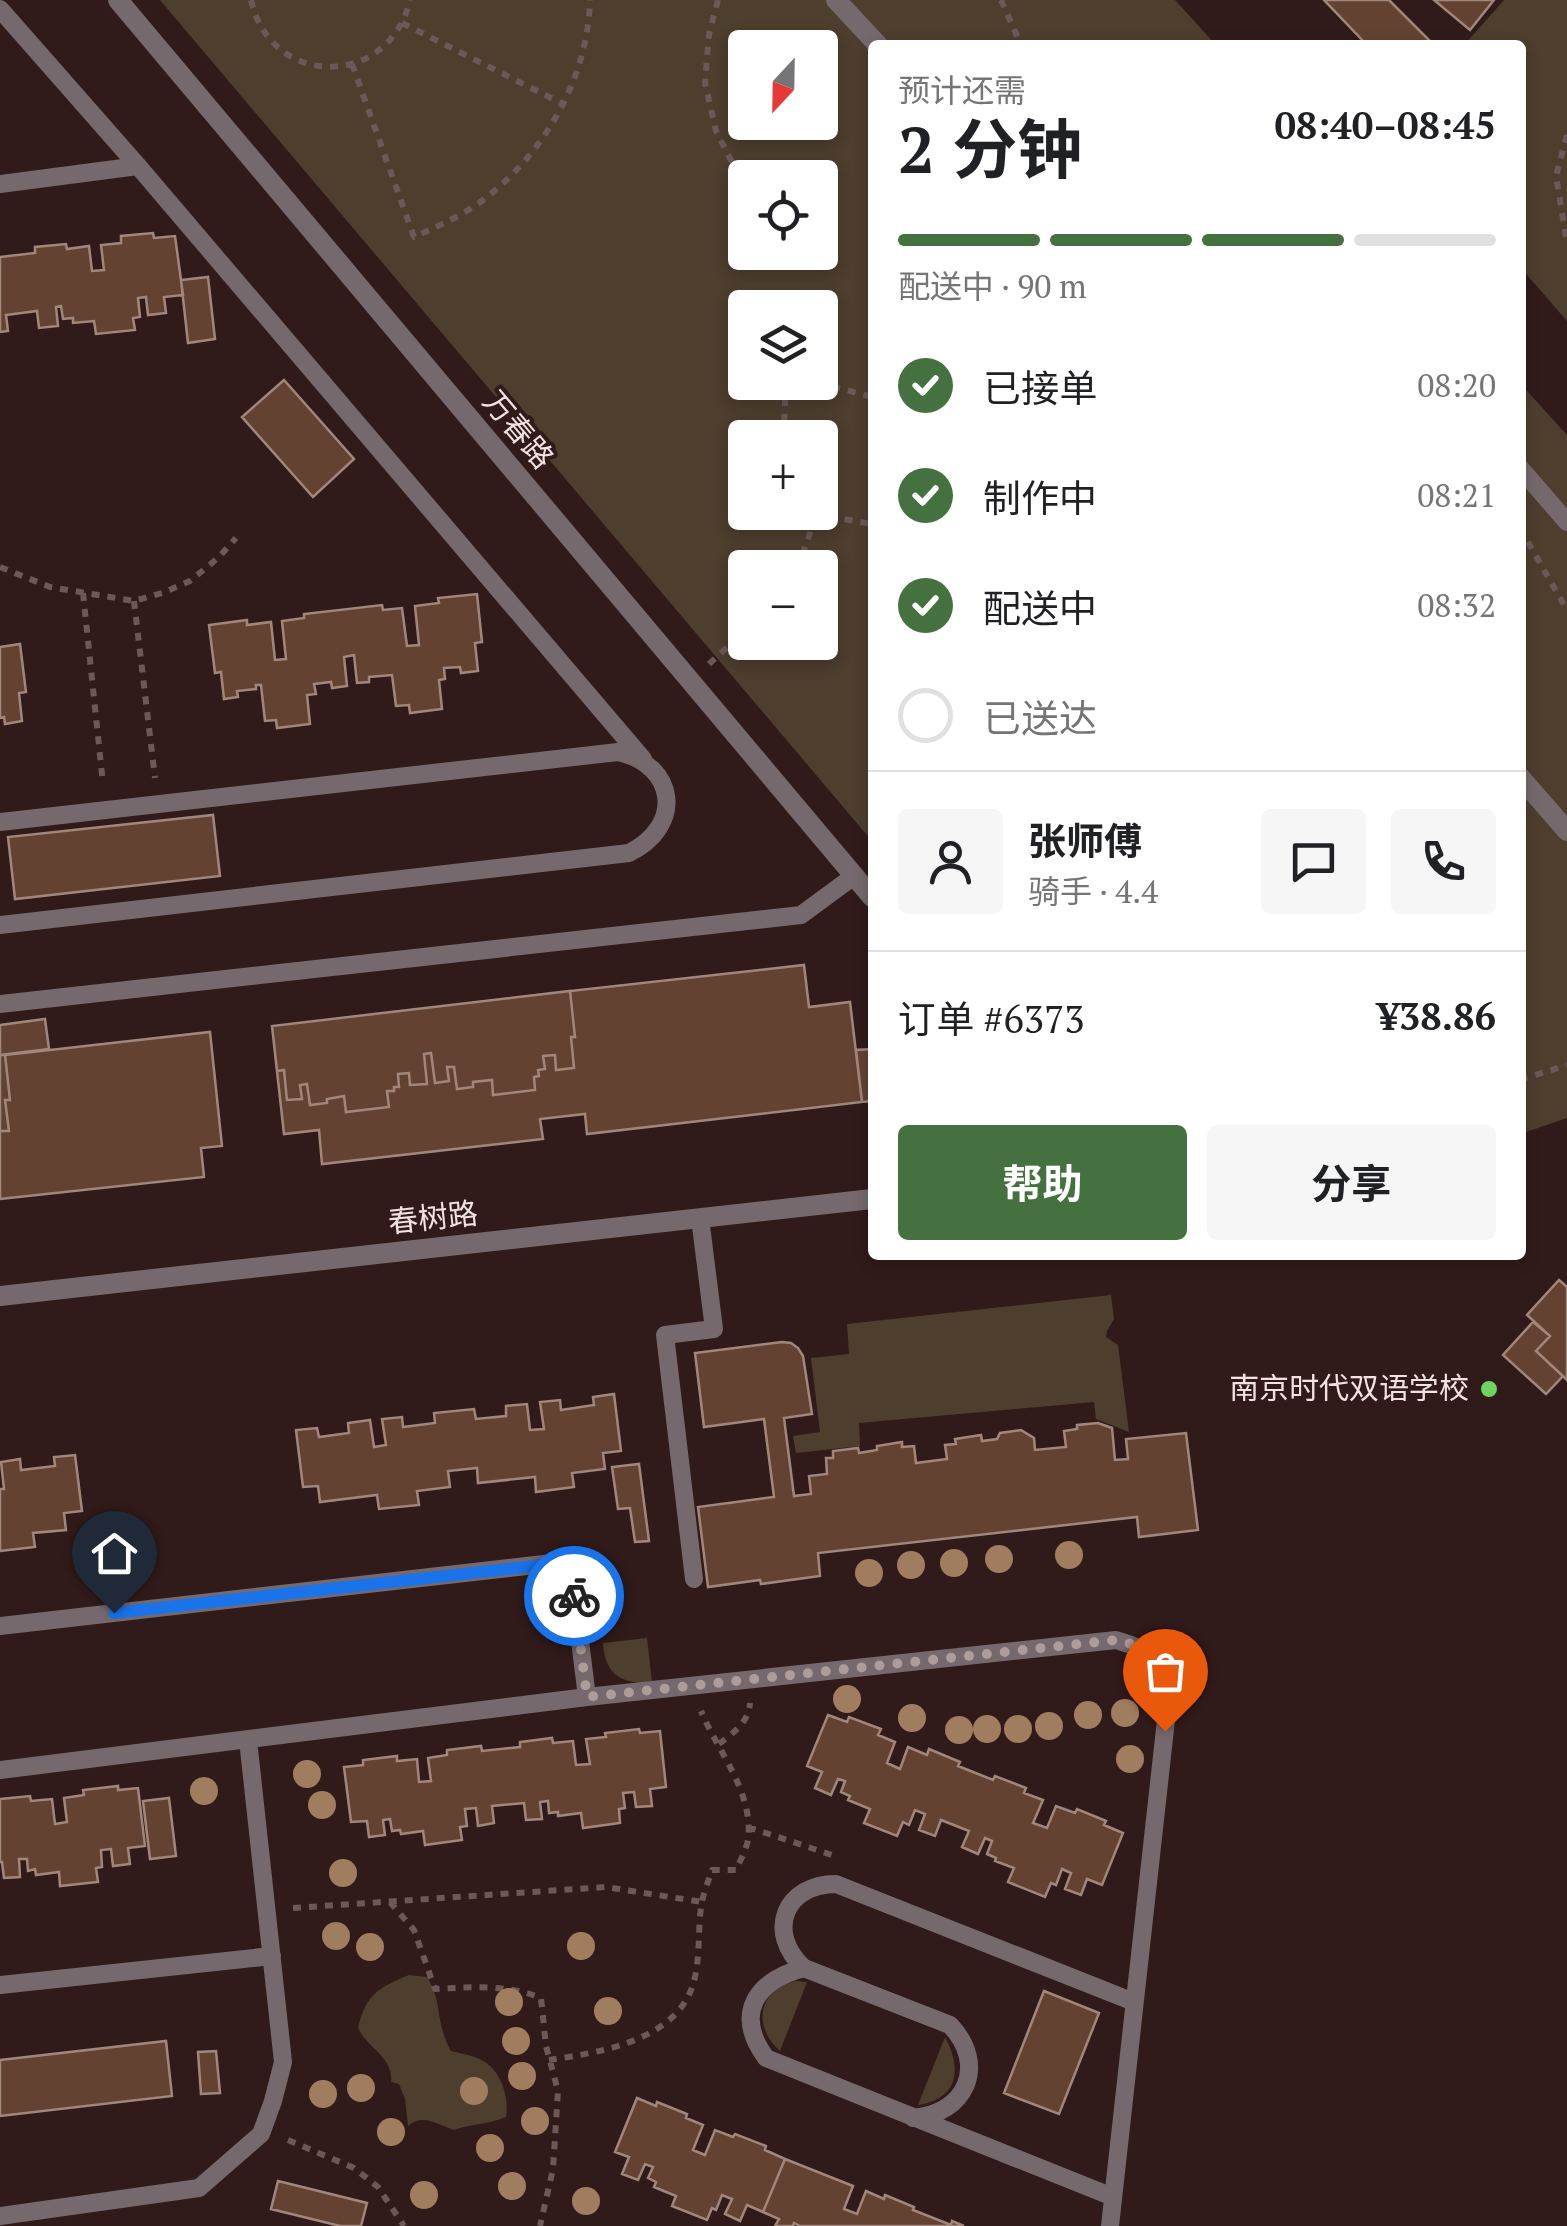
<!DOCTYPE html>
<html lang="zh">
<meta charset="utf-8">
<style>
body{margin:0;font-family:"PT Serif","Noto Sans SC",serif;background:#f6f6f6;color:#202124;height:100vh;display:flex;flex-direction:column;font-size:38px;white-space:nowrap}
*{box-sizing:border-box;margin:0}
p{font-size:32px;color:#757577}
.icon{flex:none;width:55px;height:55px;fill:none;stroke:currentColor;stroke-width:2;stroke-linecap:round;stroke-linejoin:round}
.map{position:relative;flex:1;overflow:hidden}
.sheet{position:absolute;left:868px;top:40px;width:658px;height:1220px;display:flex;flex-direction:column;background:#fff;border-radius:10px;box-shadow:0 5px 15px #0003}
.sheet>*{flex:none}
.needle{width:65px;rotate:202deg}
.tools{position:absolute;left:728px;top:30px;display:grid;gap:20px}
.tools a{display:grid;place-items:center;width:110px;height:110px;border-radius:10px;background:#fff;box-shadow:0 5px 15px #0003;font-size:50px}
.pin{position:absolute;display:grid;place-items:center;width:85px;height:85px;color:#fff;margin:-102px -42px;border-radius:50% 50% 50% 0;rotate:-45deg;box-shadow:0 0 10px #0007}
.pin .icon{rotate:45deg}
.courier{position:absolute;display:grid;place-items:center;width:100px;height:100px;margin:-50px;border:8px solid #1a73e8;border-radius:50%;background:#fff;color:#222;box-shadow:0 2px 12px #0007}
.head em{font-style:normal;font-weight:700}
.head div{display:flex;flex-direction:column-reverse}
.head{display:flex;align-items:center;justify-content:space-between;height:170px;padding:0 30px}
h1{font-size:65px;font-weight:700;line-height:75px}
.bar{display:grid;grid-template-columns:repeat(4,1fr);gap:15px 10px;align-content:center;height:120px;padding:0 30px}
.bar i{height:12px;border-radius:8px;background:#e0e0e0}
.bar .selected{background:#44713f}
.bar p{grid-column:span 4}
.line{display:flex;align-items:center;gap:25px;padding:0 30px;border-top:2px solid #e0e0e0}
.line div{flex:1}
.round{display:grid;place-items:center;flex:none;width:105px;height:105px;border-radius:10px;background:#f6f6f6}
ol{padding:0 30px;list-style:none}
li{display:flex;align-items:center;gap:30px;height:110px}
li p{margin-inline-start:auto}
li .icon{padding:10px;border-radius:50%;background:#44713f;color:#fff;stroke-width:4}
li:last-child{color:#757577}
li i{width:55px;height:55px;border:5px solid #e0e0e0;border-radius:50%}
.button{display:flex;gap:20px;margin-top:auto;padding:20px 30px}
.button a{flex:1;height:115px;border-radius:10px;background:#44713f;color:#fff;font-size:40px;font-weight:700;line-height:115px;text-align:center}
.button a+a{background:#f6f6f6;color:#202124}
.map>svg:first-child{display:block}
.green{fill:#4d3e2e;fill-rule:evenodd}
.building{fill:#644232;stroke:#a1877b;stroke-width:2.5}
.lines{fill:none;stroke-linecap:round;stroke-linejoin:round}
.path{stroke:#6c5857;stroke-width:6;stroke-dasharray:8 8;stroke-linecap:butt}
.lane{stroke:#75696d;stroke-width:18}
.street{stroke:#75696d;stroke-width:20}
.tree{fill:#a17d60}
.done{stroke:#ae9c9b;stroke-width:10;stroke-dasharray:0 18}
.route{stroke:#1a73e8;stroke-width:12}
.poi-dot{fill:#70d35f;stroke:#311b1a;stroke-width:4}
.labels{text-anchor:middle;stroke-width:8;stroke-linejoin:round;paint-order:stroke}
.street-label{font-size:30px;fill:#f2e2e1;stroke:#311b1a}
.poi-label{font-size:30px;fill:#f2e2e1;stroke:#311b1a;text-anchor:end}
</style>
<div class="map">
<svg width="1567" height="2226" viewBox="0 0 1567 2226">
<rect width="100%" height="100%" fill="#311b1a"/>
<!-- green -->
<path class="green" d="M160,0H1175L1216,45H872V841ZM745,48H820V122H745ZM745,178H820V252H745ZM745,308H820V382H745ZM745,438H820V512H745ZM745,568H820V642H745Z
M1504,0H1567V321L1520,267V45H1464Z
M1520,383L1567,435V1118L1520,1134Z
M1111,1295L1114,1319L1107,1331L1106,1337L1118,1345L1129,1432L1096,1419L1094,1402L859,1423L860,1446L796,1453L793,1436L820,1432L811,1358L849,1354L847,1324Z
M647,1638L652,1682C622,1685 605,1675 603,1643Z
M409,1975L427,1977C443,2002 435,2023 451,2051C463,2054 479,2056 489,2065C503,2077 509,2100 506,2117C487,2125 473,2123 454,2130C437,2124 422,2113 408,2126L405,2099L399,2084L391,2082C394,2057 367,2048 358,2028C366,1994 378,1988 409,1975Z
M795,1981L807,1982L780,2051C752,2026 758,1991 795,1981Z
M945,2037C962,2068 959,2099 918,2105Z"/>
<!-- building -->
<path class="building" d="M1324,0H1389L1434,45H1367Z
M1434,0H1494L1470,30Z
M153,233L154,238L175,236L183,295L164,297L166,313L148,315L146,297L138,298L140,317L133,318L135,330L96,334L94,321L73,323V318L63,319L61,306L56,307L58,326L39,328L37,311L6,315L8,331L0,332V257L35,253V247L66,244L67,249L89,246L92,271L104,270L101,245L121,243V236Z
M208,277L215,339L188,343L181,280Z
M284,380L354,459L313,497L242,417Z
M477,594L482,642L475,643L478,671L461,673L460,667L444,668L445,679L439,680L442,709L410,713L409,705L396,706L392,675L369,677V682L357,683L354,655L344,657L347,686L332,688L331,682L314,684L316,694L307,695L310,724L277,728L276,720L265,721L261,685H256V689L237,691L238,697L224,699L221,672L215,673L209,625L247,620V625L271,622L275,660L286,659L282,621L304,618V614L382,605L383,610L402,608L407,646L419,645L415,606L439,603L438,598Z
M20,644L26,692L19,693L22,721L5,724L4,717L0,718V647Z
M213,815L220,876L15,899L8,837Z
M804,965L809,1007L850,1002L862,1102L587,1134L585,1114L540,1119L543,1139L322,1164L319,1130L284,1134L277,1071L284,1070L287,1100L302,1099L300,1085L307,1084L310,1105L327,1103V1099L344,1096L346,1112L389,1107L387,1091H394V1087H399L398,1074L409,1073L410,1085L427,1084L424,1054L431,1053L435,1083L449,1081L447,1067H454L457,1089L473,1087V1082L492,1080L493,1095L535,1090L534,1077L539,1076L538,1070L545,1069L543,1056L555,1055L556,1070L574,1068L571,1037H575L570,991Z
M570,991L575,1037H571L574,1068L556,1070L555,1055L543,1056L545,1069L538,1070L539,1076L534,1077L535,1090L493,1095L492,1080L473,1082V1087L457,1089L454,1067H447L449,1081L435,1083L431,1053L424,1054L427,1084L410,1085L409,1073L398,1074L399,1087H394V1091H387L389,1107L346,1112L344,1096L327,1099V1103L310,1105L307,1084L300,1085L302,1099L287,1100L284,1070L277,1071L272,1026Z
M45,1019L49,1049L0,1055V1025Z
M210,1032L222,1146L201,1148L204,1177L0,1199V1131H9L5,1100H10L5,1055Z
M872,1049V1101L862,1102L856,1050Z
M0,1055H5L10,1100H5L9,1131H0Z
M1559,1280L1567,1287V1380L1536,1351L1550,1336L1527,1315Z
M1533,1322L1550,1336L1536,1351L1563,1376L1546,1394L1503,1355Z
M782,1342L791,1343L798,1348L803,1356L812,1414L784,1418L794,1496L811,1494L809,1476L827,1474L826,1458H833V1451L858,1448L859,1453L877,1450V1446L902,1442V1447L914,1446L916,1463L947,1459L945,1445L956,1444L955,1439L981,1435L982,1441L997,1439L1000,1433L1021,1430L1034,1438L1035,1450L1066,1447L1064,1431L1077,1429V1425L1098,1423L1112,1428L1115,1460L1128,1459L1126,1439L1186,1433L1198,1530L1139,1537L1137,1517L818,1553L820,1576L761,1584L760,1580L708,1587L698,1507L774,1497L764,1419L704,1427L695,1353Z
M614,1394L621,1451L603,1453L605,1469L572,1473L574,1487L536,1492L535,1477L478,1483L477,1468L448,1471L450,1487L417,1491L419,1505L379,1509L377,1495L320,1502L318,1486L303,1487L296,1430L317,1428L319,1437L349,1433L348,1423L370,1420L374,1447L386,1445L382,1419L402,1417L403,1427L435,1423L434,1413L474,1409L476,1419L506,1416V1406L527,1404L530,1430L544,1429L540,1402L560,1400L561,1410L594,1405L593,1397Z
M75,1455L82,1511L64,1513L66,1530L33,1533L35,1547L0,1551V1489H4L1,1462L20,1459L21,1470L55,1466L54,1457Z
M639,1464L649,1541L635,1542L630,1508L618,1509L612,1467Z
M828,1715L847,1722L849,1717L881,1729L878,1735L895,1742L887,1763L900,1769L908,1747L927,1755L929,1749L960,1762L958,1766L993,1780L995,1776L1026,1788L1024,1793L1043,1800L1033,1823L1047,1828L1056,1806L1075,1813L1077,1809L1106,1821L1104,1825L1123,1833L1102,1885L1087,1879L1081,1895L1065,1889L1071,1873L1062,1869L1056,1885L1051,1883L1045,1897L1008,1882L1014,1868L995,1861L996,1858L987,1854L992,1841L985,1838L978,1854L962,1847L969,1831L941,1820L935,1836L919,1830L925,1814L915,1810L909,1825L903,1822L897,1836L864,1823L870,1809L848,1800L850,1796L841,1792L845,1781L838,1779L831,1795L815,1788L822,1772L807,1766Z
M639,1729L640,1733L660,1731L666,1787L650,1789L652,1806L636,1807L634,1792L623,1793L625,1808L619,1809L620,1823L583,1828L581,1813L558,1816V1812L549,1813L548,1801L540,1802L542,1819L526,1820L524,1803L492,1806L494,1823L478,1826L476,1808L465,1809L467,1826L460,1827L462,1840L425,1845L423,1831L401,1834L400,1830L392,1831L390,1819L383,1820L385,1835L369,1837L367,1821L351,1822L344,1767L363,1765V1760L397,1756V1761L417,1759L419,1782L431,1781L428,1758L447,1755V1750L481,1746L482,1751L520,1747V1742L552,1738L553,1743L573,1741L576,1765L590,1764L586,1739L606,1737L605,1733Z
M118,1786V1790L138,1788L145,1846L128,1848L130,1864L113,1866L111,1849L101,1850L102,1867L96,1868L98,1882L60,1886L59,1872L36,1875L35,1869L28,1871L27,1859H19L20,1877L4,1878L2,1862H0V1799L30,1796L31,1801L52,1799L55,1824L67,1822L64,1798L84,1795L83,1790Z
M169,1798L176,1856L150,1859L143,1801Z
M1044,1991L1099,2013L1059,2114L1004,2093Z
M166,2041L172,2096L0,2116V2060Z
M216,2051L220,2093L201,2094L198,2052Z
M637,2098L656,2106L657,2102L687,2114L686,2118L703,2125L693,2150L705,2155L715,2130L733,2137L735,2134L766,2146L765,2150L785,2159L763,2212L747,2205L740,2221L725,2214L732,2199L722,2195L716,2210L712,2208L707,2220L672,2206L676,2196L654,2187L656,2182L648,2178L653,2167L645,2164L638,2180L622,2174L629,2157L615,2152Z
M785,2159L853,2186L844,2209L857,2214L866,2191L884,2199L885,2195L914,2207L913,2210L951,2225L952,2221L964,2226H800L794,2223L793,2226H775L779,2219L763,2212Z
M278,2181L367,2203L361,2226H340L271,2209Z"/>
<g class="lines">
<!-- path -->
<path class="path" d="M251,0C271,89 389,89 410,0
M718,0L709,34L705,83L716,131L737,172L742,210L738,250
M1001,0L1021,45
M402,23L563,104
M352,64L414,237C438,226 462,216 483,200C545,153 588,78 590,0
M1567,135L1556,176L1567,243
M786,382L784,425L788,438
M817,382L872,397
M813,522L838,518L872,524
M1520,528L1567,610
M0,567L50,587L134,601L162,593L190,581L218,558L236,538
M794,568C804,553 814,530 811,512
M83,593L103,784
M134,601L155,778
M709,664L745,631
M1520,1080L1567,1065
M719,1744C733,1733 749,1722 750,1703
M748,1827L832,1855
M390,1902L414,1930L435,1989C472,1987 506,1984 541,1998L546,2046L558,2091L553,2169L540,2226
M293,1908L606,1887L702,1902
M549,2060C602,2052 682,2040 695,1977C700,1954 698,1930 701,1907C703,1894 708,1882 712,1870H736C740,1861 746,1850 748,1840C754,1792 718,1752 701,1711
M288,2140L354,2168L378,2187L404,2226"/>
<!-- lane -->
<path class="lane" d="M0,9L138,166L643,759
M0,184L138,166
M1520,468L1567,522
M0,822L618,752C677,765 684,826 629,853L0,925
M0,1004L801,915L854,876
M694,1579L665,1335L714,1329L700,1218
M0,1626L570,1561L587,1697
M0,1770L587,1697L1116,1640C1149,1650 1162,1657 1169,1693L1110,2226
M804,1968C755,1981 734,2014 766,2058L1113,2197
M0,1985L272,1956
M913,2118C966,2114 988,2065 950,2025L804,1968C765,1932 785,1884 836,1884L1134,2002
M0,2216L199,2188L261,2134L273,2101L283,2062L248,1740"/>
<!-- street -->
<path class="street" d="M118,0L872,897
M836,0L878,45
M1520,777L1567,831
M0,1296L872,1199"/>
</g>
<!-- trees -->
<g class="tree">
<circle cx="1069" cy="1555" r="14"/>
<circle cx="999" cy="1559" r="14"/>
<circle cx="954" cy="1563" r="14"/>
<circle cx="911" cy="1565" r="14"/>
<circle cx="869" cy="1573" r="14"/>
<circle cx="1145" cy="1687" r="14"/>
<circle cx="847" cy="1699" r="14"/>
<circle cx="1125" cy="1713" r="14"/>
<circle cx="1088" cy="1715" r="14"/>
<circle cx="912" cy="1718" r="14"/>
<circle cx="1049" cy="1726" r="14"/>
<circle cx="987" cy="1729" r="14"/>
<circle cx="1018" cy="1729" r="14"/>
<circle cx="959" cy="1730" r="14"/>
<circle cx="1130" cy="1759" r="14"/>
<circle cx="307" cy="1774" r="14"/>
<circle cx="204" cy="1791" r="14"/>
<circle cx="322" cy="1805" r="14"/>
<circle cx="343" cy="1873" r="14"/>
<circle cx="336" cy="1936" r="14"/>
<circle cx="581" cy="1946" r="14"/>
<circle cx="370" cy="1947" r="14"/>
<circle cx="509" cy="2002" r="14"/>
<circle cx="608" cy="2011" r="14"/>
<circle cx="516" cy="2041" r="14"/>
<circle cx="522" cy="2076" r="14"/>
<circle cx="361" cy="2088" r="14"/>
<circle cx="474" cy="2091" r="14"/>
<circle cx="323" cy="2094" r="14"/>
<circle cx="535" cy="2121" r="14"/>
<circle cx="391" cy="2132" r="14"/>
<circle cx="490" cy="2148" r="14"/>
<circle cx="512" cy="2186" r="14"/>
<circle cx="424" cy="2195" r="14"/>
<circle cx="586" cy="2201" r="14"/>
</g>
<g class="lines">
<!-- done -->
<path class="done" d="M574,1596L587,1697L1116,1640C1125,1643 1139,1645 1147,1650C1175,1670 1168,1702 1165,1731"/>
<!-- route -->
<path class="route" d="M114,1613L570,1562L574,1596"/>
</g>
<!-- markers -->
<circle class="poi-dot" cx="1489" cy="1389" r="10"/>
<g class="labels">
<!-- street labels -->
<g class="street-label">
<text transform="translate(518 430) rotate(50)" y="10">万春路</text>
<text transform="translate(433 1218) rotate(-6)" y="10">春树路</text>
</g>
<!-- poi labels -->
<g class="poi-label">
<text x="1469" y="1399">南京时代双语学校</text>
</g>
</g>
</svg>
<div class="tools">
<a><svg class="needle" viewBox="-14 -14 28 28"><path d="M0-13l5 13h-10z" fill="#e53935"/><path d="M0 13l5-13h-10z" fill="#757577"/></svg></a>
<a><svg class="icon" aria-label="locate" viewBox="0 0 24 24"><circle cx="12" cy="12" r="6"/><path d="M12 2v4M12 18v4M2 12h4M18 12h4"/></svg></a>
<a><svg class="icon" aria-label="layers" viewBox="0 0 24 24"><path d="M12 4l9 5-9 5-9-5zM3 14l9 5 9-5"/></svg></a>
<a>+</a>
<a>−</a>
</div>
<div class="pin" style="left:1165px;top:1731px;background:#ea580c"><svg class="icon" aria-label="bag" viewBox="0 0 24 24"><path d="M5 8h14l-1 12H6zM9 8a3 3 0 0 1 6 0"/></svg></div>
<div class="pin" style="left:114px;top:1613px;background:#1f2937"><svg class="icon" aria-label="home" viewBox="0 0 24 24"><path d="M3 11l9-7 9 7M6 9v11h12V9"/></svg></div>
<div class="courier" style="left:574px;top:1596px"><svg class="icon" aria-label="bike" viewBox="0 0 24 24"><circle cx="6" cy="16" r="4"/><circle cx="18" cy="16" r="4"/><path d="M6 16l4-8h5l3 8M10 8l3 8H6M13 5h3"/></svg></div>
<section class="sheet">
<div class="head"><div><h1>2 分钟</h1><p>预计还需</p></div><em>08:40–08:45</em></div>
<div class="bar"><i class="selected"></i><i class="selected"></i><i class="selected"></i><i></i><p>配送中 · 90 m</p></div>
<ol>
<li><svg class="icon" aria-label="check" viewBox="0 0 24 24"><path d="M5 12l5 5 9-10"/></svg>已接单<p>08:20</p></li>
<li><svg class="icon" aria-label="check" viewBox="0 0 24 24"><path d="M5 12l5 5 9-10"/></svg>制作中<p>08:21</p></li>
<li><svg class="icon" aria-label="check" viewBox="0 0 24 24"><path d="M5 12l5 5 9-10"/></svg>配送中<p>08:32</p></li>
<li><i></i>已送达</li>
</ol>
<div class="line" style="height:180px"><a class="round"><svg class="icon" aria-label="person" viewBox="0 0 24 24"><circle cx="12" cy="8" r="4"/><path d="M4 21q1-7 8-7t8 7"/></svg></a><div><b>张师傅</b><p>骑手 · 4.4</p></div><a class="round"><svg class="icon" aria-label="chat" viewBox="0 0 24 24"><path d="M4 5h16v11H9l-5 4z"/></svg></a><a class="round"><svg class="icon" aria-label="phone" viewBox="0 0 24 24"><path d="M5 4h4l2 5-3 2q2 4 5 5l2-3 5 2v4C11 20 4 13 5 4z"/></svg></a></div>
<div class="line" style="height:130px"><div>订单 #6373</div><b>¥38.86</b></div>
<div class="button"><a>帮助</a><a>分享</a></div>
</section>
</div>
